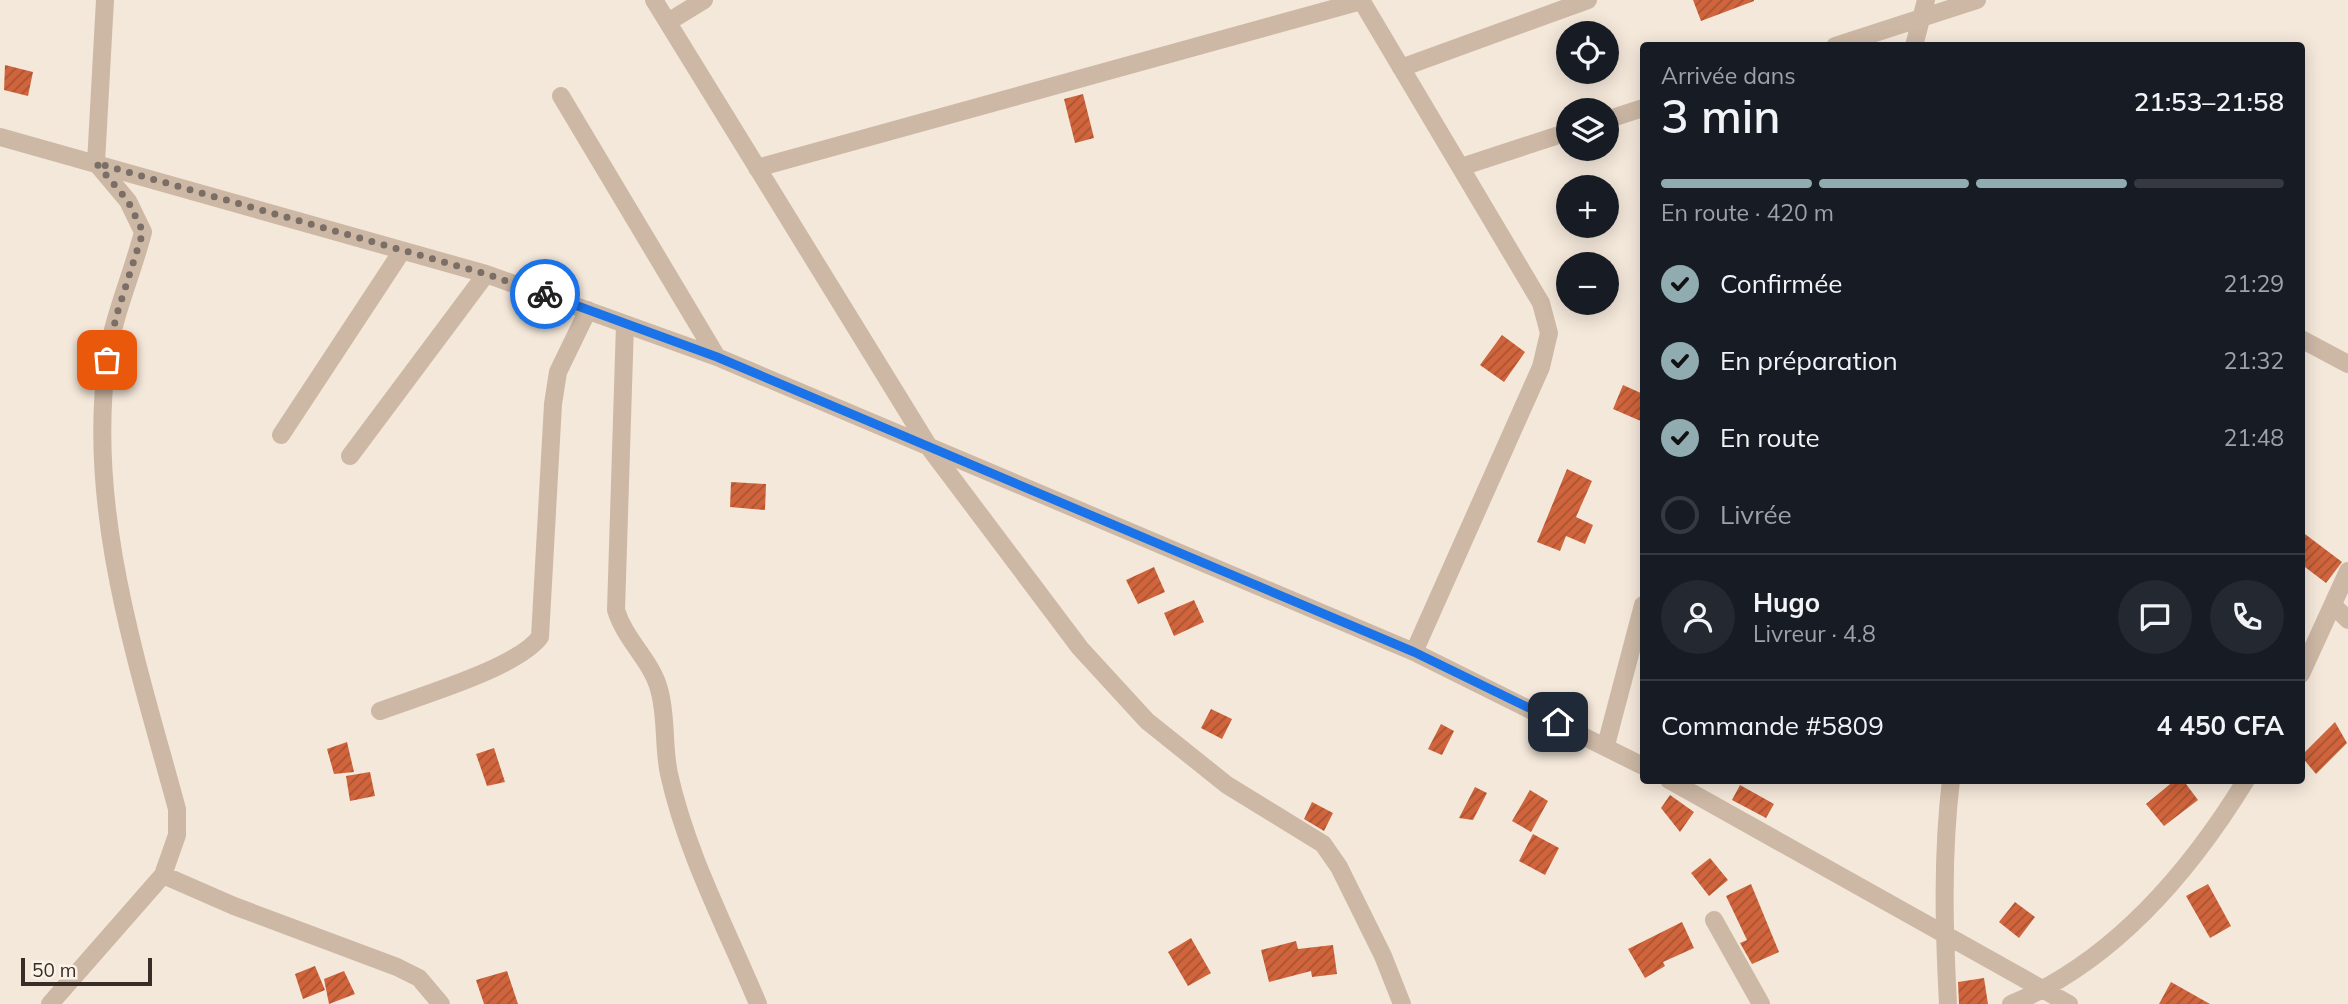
<!DOCTYPE html>
<html lang="fr">
<meta charset="utf-8">
<style>
body{margin:0;font-family:Mulish,sans-serif;background:#242831;color:#f1f3f6;height:100vh;display:flex;flex-direction:column;font-size:26px;white-space:nowrap}
*{box-sizing:border-box;margin:0}
p{font-size:23px;color:#9ea1a6}
.icon{flex:none;width:38px;height:38px;fill:none;stroke:currentColor;stroke-width:2;stroke-linecap:round;stroke-linejoin:round}
.map{position:relative;flex:1;overflow:hidden}
.drawer{position:absolute;left:1640px;top:42px;width:665px;height:742px;display:flex;flex-direction:column;background:#171b24;border-radius:7px;box-shadow:0 4px 18px #0003}
.drawer>*{flex:none}
.buttons{position:absolute;left:1556px;top:21px;display:grid;gap:14px}
.buttons a{display:grid;place-items:center;width:63px;height:63px;border-radius:50%;background:#171b24;box-shadow:0 4px 18px #0003;font-size:35px}
.scale{position:absolute;left:21px;bottom:18px;width:131px;box-sizing:border-box;padding-left:7px;border:4px solid #382d27;border-top:0;font-size:19px;line-height:24px;white-space:nowrap;color:#382d27;-webkit-text-stroke:5px #fbf2e7;paint-order:stroke}
.pin{position:absolute;display:grid;place-items:center;width:60px;height:60px;color:#fff;margin:-30px;border-radius:14px;box-shadow:0 4px 10px #0006}
.courier{position:absolute;display:grid;place-items:center;width:70px;height:70px;margin:-35px;border:5px solid #1a73e8;border-radius:50%;background:#fff;color:#222;box-shadow:0 2px 9px #0007}
.overview em{font-style:normal;font-weight:600}
.overview div{display:flex;flex-direction:column-reverse}
.overview{display:flex;align-items:center;justify-content:space-between;height:119px;padding:0 21px}
h1{font-size:46px;font-weight:600;line-height:52px}
.bar{display:grid;grid-template-columns:repeat(4,1fr);gap:10px 7px;align-content:center;height:84px;padding:0 21px}
.bar i{height:9px;border-radius:5px;background:#363941}
.bar .current{background:#90acb1}
.bar p{grid-column:span 4}
.line{display:flex;align-items:center;gap:18px;padding:0 21px;border-top:2px solid #363941}
.line div{flex:1}
.round{display:grid;place-items:center;flex:none;width:74px;height:74px;border-radius:37px;background:#242831}
ol{padding:0 21px;list-style:none}
li{display:flex;align-items:center;gap:21px;height:77px}
li p{margin-inline-start:auto}
li .icon{padding:7px;border-radius:50%;background:#90acb1;color:#111;stroke-width:4}
li:last-child{color:#9ea1a6}
li i{width:38px;height:38px;border:4px solid #363941;border-radius:50%}
.map>svg:first-child{display:block}
.building{fill:url(#building-hatch)}
.lines{fill:none;stroke-linecap:round;stroke-linejoin:round}
.minor{stroke:#cdb8a5;stroke-width:18}
.done{stroke:#7a6e66;stroke-width:7;stroke-dasharray:0 12.6}
.route{stroke:#1a73e8;stroke-width:9}
</style>
<div class="map">
<svg width="2348" height="1004" viewBox="0 0 2348 1004">
<defs>
<pattern id="building-hatch" width="6" height="6" patternUnits="userSpaceOnUse" patternTransform="scale(1.75)"><rect width="6" height="6" fill="#d0643c"/><path d="M-1 1l2-2M0 6l6-6M5 7l2-2" fill="none" stroke="#aa5332"/></pattern>
</defs>
<rect width="100%" height="100%" fill="#f4e8da"/>
<!-- building -->
<path class="building" d="M1693,0H1754V1L1701,21Z
M5,65L33,72L28,96L4,90Z
M1083,94L1094,138L1075,143L1064,99Z
M1502,335L1525,352L1504,382L1480,365Z
M1623,385L1643,394V422L1613,409Z
M1567,469L1592,481L1576,517L1593,525L1585,544L1566,536L1560,551L1537,542Z
M731,482L766,484L765,510L730,507Z
M2301,531L2342,562L2326,583L2301,564Z
M1154,567L1165,592L1138,604L1126,580Z
M1194,600L1204,622L1174,636L1164,613Z
M1211,709L1232,719L1222,739L1201,728Z
M2335,722L2347,743L2316,774L2301,756Z
M1441,724L1454,731L1442,755L1428,749Z
M347,742L354,772L334,774L327,749Z
M494,748L505,782L487,786L476,754Z
M370,772L375,796L350,801L346,776Z
M2175,780H2183L2198,800L2164,826L2146,804Z
M1740,785L1774,804L1766,818L1732,800Z
M1475,787L1487,793L1473,820L1459,818Z
M1530,790L1548,801L1531,832L1512,821Z
M1670,795L1694,812L1680,832L1661,808Z
M1312,802L1333,813L1324,831L1304,819Z
M1533,834L1559,848L1545,875L1519,861Z
M1710,858L1728,880L1709,896L1691,873Z
M1751,884L1779,952L1752,964L1740,943L1747,940L1726,896Z
M2208,884L2231,926L2210,938L2186,896Z
M2015,902L2035,917L2019,938L1999,922Z
M1682,922L1694,948L1663,962L1665,966L1645,978L1628,949Z
M1191,938L1211,973L1188,986L1168,952Z
M1296,941L1298,949L1333,945L1337,974L1312,977L1311,971L1269,982L1261,950Z
M315,966L325,990L303,999L295,974Z
M344,971L355,994L329,1004L324,979Z
M507,971L518,1004H484L476,980Z
M1984,978L1988,1004H1959L1958,982Z
M2171,982L2210,1004H2159Z"/>
<g class="lines">
<!-- minor -->
<path class="minor" d="M654,0L931,450L1080,648L1147,721L1227,785L1323,844L1339,867L1383,956L1402,1004
M1361,0L1541,303L1549,333L1541,367L1414,652
M668,22L704,0
M1835,46L1977,0
M1914,46L1926,0
M1401,68L1588,0
M561,96L717,357
M1606,120L1643,108
M0,137L486,274L717,357L1414,652L1643,766
M1461,167L1568,132
M757,168L1361,1
M625,324L616,610C625,640 651,660 659,689C667,717 663,746 669,774C687,855 727,929 758,1004
M2301,339L2348,364
M281,435L402,251
M350,456L486,274
M2333,605L2348,620
M2301,674L2348,571
M380,711C420,696 517,668 540,637L553,404L558,372L588,310
M1606,745L1643,605
M1669,780L2069,1004
M163,875L234,906L397,967L419,978L441,1004
M1714,920L1761,1004
M50,1004L163,875L177,835V809C138,665 86,511 107,360C113,316 132,275 143,232L128,201L96,163L105,0
M1948,1004C1944,929 1942,855 1951,780
M2011,1004C2113,962 2189,873 2246,780"/>
</g>
<g class="lines">
<!-- done -->
<path class="done" d="M107,360L116,317L143,232L128,201L96,163L486,274L545,294"/>
<!-- route -->
<path class="route" d="M545,294L717,357L1414,652L1558,722"/>
</g>
</svg>
<div class="buttons">
<a><svg class="icon" aria-label="locate" viewBox="0 0 24 24"><circle cx="12" cy="12" r="6"/><path d="M12 2v4M12 18v4M2 12h4M18 12h4"/></svg></a>
<a><svg class="icon" aria-label="layers" viewBox="0 0 24 24"><path d="M12 4l9 5-9 5-9-5zM3 14l9 5 9-5"/></svg></a>
<a>+</a>
<a>−</a>
</div>
<div class="scale">50 m</div>
<div class="pin" style="left:107px;top:360px;background:#ea580c"><svg class="icon" aria-label="bag" viewBox="0 0 24 24"><path d="M5 8h14l-1 12H6zM9 8a3 3 0 0 1 6 0"/></svg></div>
<div class="pin" style="left:1558px;top:722px;background:#1f2937"><svg class="icon" aria-label="home" viewBox="0 0 24 24"><path d="M3 11l9-7 9 7M6 9v11h12V9"/></svg></div>
<div class="courier" style="left:545px;top:294px"><svg class="icon" aria-label="bike" viewBox="0 0 24 24"><circle cx="6" cy="16" r="4"/><circle cx="18" cy="16" r="4"/><path d="M6 16l4-8h5l3 8M10 8l3 8H6M13 5h3"/></svg></div>
<section class="drawer">
<div class="overview"><div><h1>3 min</h1><p>Arrivée dans</p></div><em>21:53–21:58</em></div>
<div class="bar"><i class="current"></i><i class="current"></i><i class="current"></i><i></i><p>En route · 420 m</p></div>
<ol>
<li><svg class="icon" aria-label="check" viewBox="0 0 24 24"><path d="M5 12l5 5 9-10"/></svg>Confirmée<p>21:29</p></li>
<li><svg class="icon" aria-label="check" viewBox="0 0 24 24"><path d="M5 12l5 5 9-10"/></svg>En préparation<p>21:32</p></li>
<li><svg class="icon" aria-label="check" viewBox="0 0 24 24"><path d="M5 12l5 5 9-10"/></svg>En route<p>21:48</p></li>
<li><i></i>Livrée</li>
</ol>
<div class="line" style="height:126px"><a class="round"><svg class="icon" aria-label="person" viewBox="0 0 24 24"><circle cx="12" cy="8" r="4"/><path d="M4 21q1-7 8-7t8 7"/></svg></a><div><b>Hugo</b><p>Livreur · 4.8</p></div><a class="round"><svg class="icon" aria-label="chat" viewBox="0 0 24 24"><path d="M4 5h16v11H9l-5 4z"/></svg></a><a class="round"><svg class="icon" aria-label="phone" viewBox="0 0 24 24"><path d="M5 4h4l2 5-3 2q2 4 5 5l2-3 5 2v4C11 20 4 13 5 4z"/></svg></a></div>
<div class="line" style="height:91px"><div>Commande #5809</div><b>4 450 CFA</b></div>
</section>
</div>
